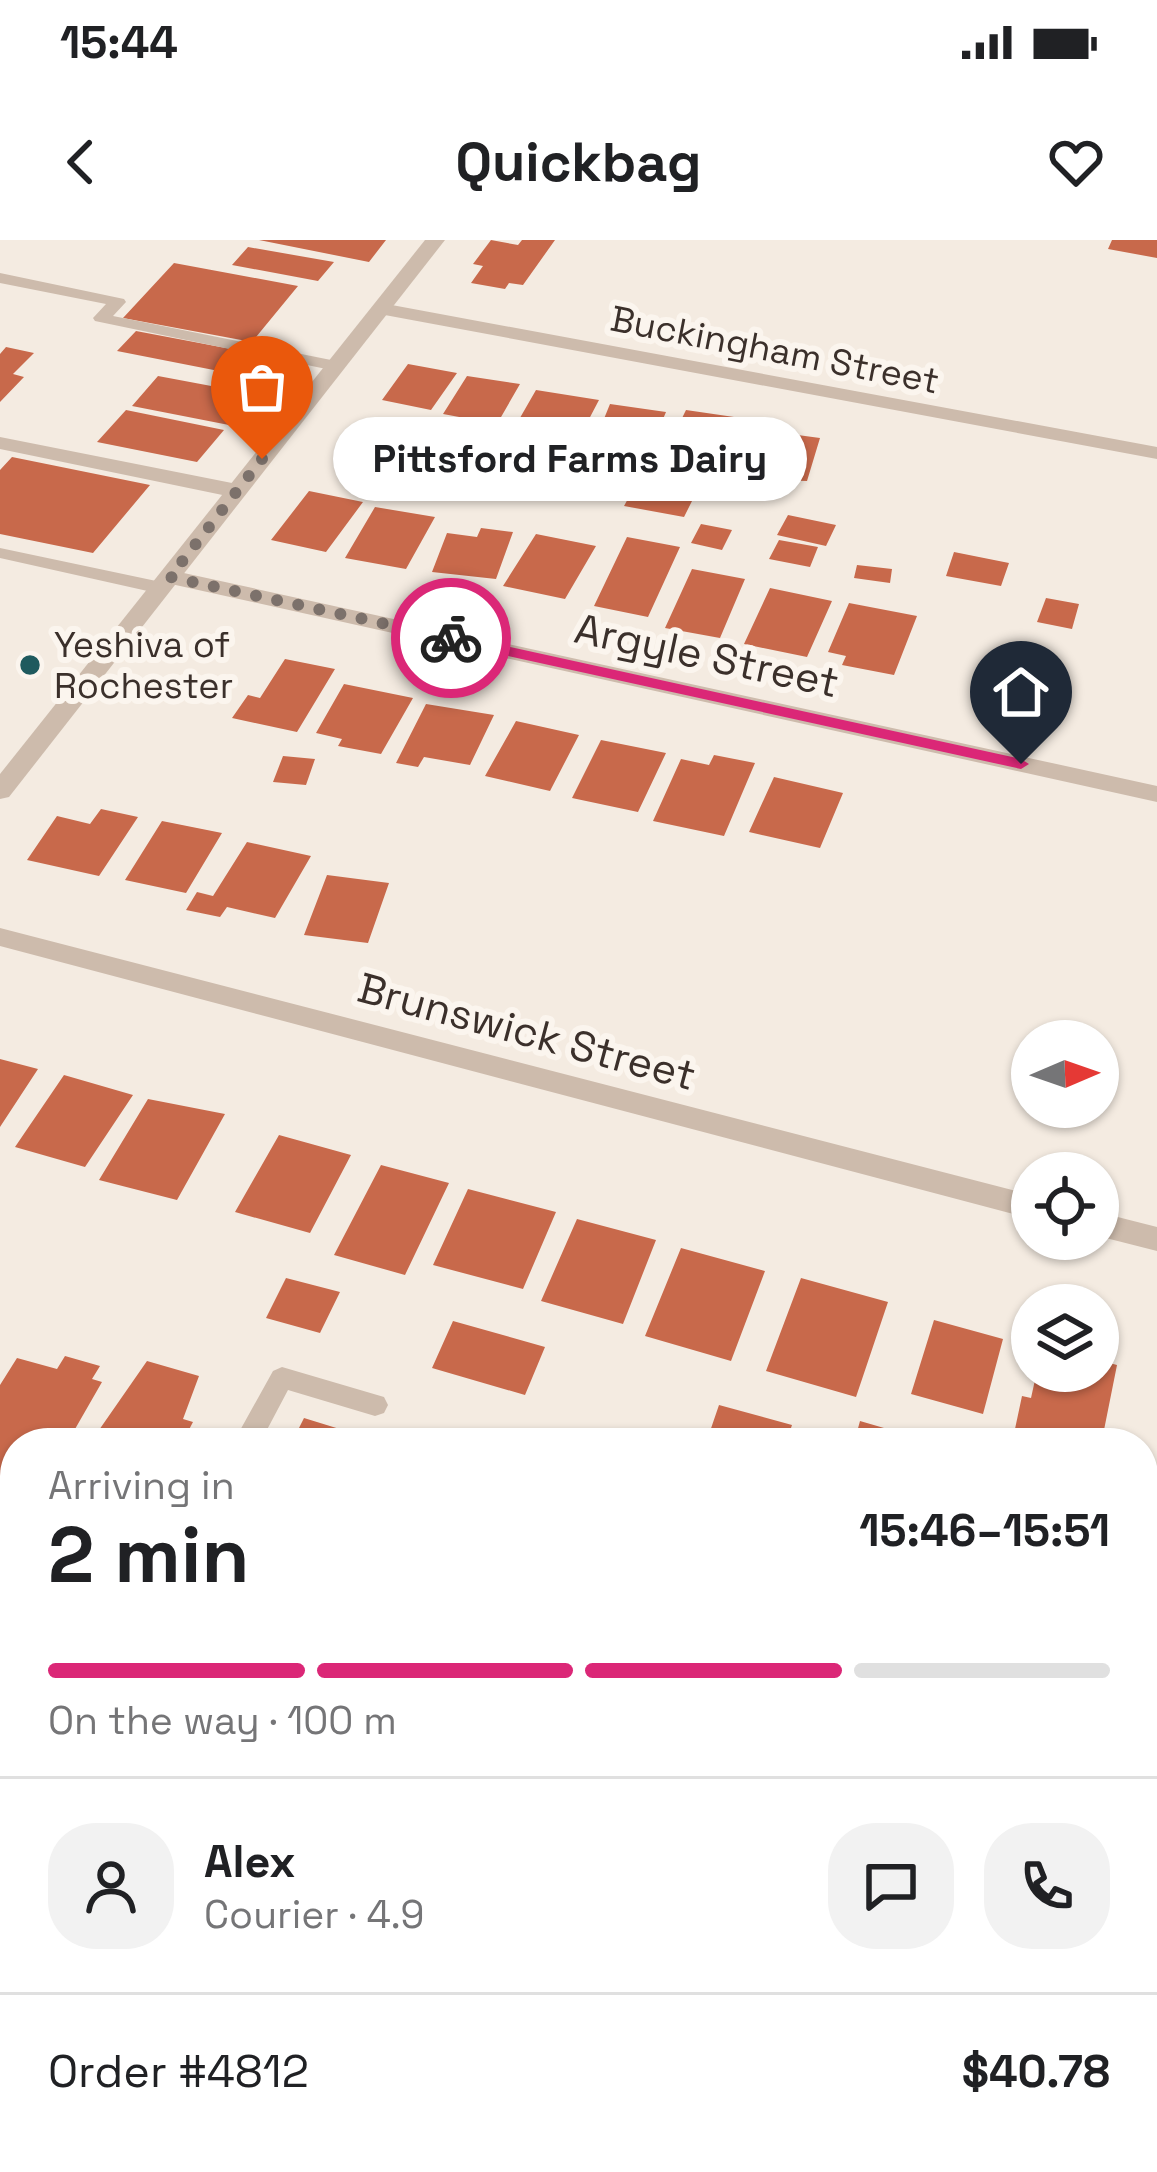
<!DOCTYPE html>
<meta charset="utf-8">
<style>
body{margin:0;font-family:"Space Grotesk",sans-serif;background:#f2f2f2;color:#202124;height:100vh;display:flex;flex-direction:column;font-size:45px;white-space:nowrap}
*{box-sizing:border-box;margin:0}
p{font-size:39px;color:#757577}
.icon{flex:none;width:66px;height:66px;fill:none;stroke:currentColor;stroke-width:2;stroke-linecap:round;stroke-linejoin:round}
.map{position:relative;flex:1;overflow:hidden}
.sheet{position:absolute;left:0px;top:1188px;width:1158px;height:744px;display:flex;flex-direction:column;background:#fff;border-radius:48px 48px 0 0;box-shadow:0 3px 9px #0004}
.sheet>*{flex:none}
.needle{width:78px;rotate:88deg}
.controls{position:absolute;left:1011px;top:780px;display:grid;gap:24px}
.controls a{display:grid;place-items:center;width:108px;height:108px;border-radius:50%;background:#fff;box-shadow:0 3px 9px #0004;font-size:60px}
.pin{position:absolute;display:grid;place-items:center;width:102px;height:102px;color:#fff;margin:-123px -51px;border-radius:50% 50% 50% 0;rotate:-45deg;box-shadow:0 0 12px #0007}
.pin .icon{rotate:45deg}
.courier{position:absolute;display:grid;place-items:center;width:120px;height:120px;margin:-60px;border:9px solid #db2777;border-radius:50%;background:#fff;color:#222;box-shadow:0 3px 15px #0007}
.bubble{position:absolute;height:84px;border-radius:42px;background:#fff;box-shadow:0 3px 9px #0004;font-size:39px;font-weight:800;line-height:84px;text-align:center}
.overview em{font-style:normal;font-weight:800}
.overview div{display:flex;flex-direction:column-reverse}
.overview{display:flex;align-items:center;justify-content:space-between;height:204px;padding:0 48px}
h1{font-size:78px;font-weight:800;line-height:90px}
.bar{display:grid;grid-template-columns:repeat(4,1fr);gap:18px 12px;align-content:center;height:144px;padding:0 48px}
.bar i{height:15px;border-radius:9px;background:#e0e0e0}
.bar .selected{background:#db2777}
.bar p{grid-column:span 4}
.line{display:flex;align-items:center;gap:30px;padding:0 48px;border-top:3px solid #e0e0e0}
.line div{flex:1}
.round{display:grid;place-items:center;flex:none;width:126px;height:126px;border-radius:48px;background:#f2f2f2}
.status{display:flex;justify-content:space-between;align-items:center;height:84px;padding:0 60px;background:#fff;direction:ltr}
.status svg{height:33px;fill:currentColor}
header{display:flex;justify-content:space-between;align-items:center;height:156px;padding:0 48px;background:#fff;font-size:54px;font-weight:800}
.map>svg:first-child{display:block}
.building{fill:#c8694b}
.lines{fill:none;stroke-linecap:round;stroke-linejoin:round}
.service{fill:#cdbbac;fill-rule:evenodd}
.minor{fill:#cdbbac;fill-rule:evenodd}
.tertiary{fill:#cdbbac;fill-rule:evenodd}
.primary{fill:#7d675c;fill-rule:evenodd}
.route{fill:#db2777}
.done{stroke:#7c716b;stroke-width:12;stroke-dasharray:0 21.6}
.poi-dot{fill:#1f5a5e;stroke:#fbf5ee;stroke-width:4.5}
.labels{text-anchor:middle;stroke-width:12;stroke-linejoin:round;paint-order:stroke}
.far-street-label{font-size:36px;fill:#3b302b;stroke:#fbf5ee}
.far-poi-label{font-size:36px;fill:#3b302b;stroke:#fbf5ee;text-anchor:start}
.street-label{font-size:42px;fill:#3b302b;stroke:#fbf5ee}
</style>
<div class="status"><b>15:44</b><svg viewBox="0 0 49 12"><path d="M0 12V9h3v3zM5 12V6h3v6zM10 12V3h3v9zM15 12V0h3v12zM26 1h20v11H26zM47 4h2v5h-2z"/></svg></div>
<header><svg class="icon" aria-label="back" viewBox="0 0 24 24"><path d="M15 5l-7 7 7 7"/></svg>Quickbag<svg class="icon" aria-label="heart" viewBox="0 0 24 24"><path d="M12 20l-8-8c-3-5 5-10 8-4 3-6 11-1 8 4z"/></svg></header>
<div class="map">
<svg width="1157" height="1932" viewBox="0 0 1157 1932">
<rect width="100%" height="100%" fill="#f4ebe1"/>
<!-- building -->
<path class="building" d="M259,0H386L369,22Z
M491,0L518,5L522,0H555L523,45L509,43L505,49L471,43L483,26L473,24Z
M1112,0H1157V18L1108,9Z
M248,7L334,22L318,41L232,25Z
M174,23L298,46L252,102L123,78Z
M136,91L247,112L229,133L117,111Z
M6,107L34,113L13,134L24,137L0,162V114Z
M408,124L457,133L431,170L382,160Z
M158,136L254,154L229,185L132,166Z
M467,136L520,144L497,184L443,174Z
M536,150L599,160L578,200L513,190Z
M610,164L666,172L653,203L597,196Z
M126,170L224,190L197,222L97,202Z
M686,170L734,177L730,186L745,189L726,234L660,223Z
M752,189L820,198L807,241L734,239Z
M12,217L150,245L93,313L0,294V230Z
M635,246L694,257L684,277L624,266Z
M309,251L363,262L326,312L271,300Z
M375,267L435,277L406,329L345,318Z
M788,275L836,285L826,306L777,295Z
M701,284L732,290L722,310L691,303Z
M481,288L513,292L496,339L432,332L447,293L477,297Z
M536,294L596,306L565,359L503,346Z
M627,297L680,307L648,377L594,366Z
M779,300L818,307L810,327L769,319Z
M954,312L1009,323L1001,346L946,336Z
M857,325L892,329L890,343L854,338Z
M692,329L745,339L720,398L665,388Z
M770,348L832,361L807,417L744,404Z
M1046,358L1079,364L1072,389L1037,382Z
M849,363L917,376L894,435L842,425L846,416L828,412Z
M285,419L335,429L297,492L232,478L248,455L260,458Z
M344,444L413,458L381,514L338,506L342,499L316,493Z
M426,464L494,475L470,525L424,517L418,527L396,523Z
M516,481L579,495L550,551L485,536Z
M601,500L666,513L638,572L572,558Z
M714,515L755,523L724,596L653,581L681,519L709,525Z
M283,516L315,519L306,545L273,542Z
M774,537L843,553L820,608L749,592Z
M101,569L138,577L99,636L27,620L57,576L90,584Z
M162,581L222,593L186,653L125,640Z
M247,602L311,616L275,678L227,667L220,677L186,670L197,652L213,656Z
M327,635L389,643L368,703L304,695Z
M0,819L38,829L0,887Z
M64,835L133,855L85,927L15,907Z
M148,859L225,874L177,960L99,940Z
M279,895L351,915L310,993L235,972Z
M381,925L449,943L405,1035L334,1015Z
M468,949L556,972L523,1049L433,1025Z
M577,979L656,1000L623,1084L541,1061Z
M681,1008L765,1031L731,1121L645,1096Z
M286,1038L340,1052L320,1093L266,1078Z
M801,1038L888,1062L856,1157L766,1131Z
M934,1080L1003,1099L983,1174L911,1154Z
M453,1081L545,1107L525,1155L432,1128Z
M65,1116L100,1126L92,1139L102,1142L67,1203H15V1249L0,1245V1145L17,1118L57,1129Z
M1098,1120L1117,1125L1102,1200L1012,1203L1022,1156L1031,1158L1037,1131H1098Z
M147,1121L199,1136L183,1179L193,1182L182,1203H90Z
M719,1165L792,1185L786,1203H706Z
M304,1178L359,1195L355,1203H269L273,1194L293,1200Z
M860,1181L908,1195L906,1203H854Z
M0,1582L15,1588V1743L3,1766Z
M379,1917H500L495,1932H373Z
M740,1917H841L866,1927L865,1932H735Z"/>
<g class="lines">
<!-- service -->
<path class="service" d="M0,33L124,59L126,62L113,76L336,121L344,126L336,131L95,81L93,78L106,64L0,43Z
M0,308L161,342L170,348L161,354L0,318Z
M282,1127L384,1157L388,1165L384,1173L375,1176L288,1150L260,1203H233L273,1131Z
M1143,1406L1153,1410L1157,1418V1540L1153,1549L1143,1553Z"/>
<!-- minor -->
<path class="minor" d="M381,63L1157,207V219L374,73L371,69Z
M0,197L237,244L248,251L237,258L0,209Z
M170,330L1157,546V562L162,342L159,337Z
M0,688L1032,955V979L0,706Z
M1098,972L1157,987V1011L1098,996Z"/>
<!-- tertiary -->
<path class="tertiary" d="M425,0H445L9,557L0,559V534Z"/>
<!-- primary -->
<path class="primary" d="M0,1387L15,1392V1424L0,1419Z
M1143,1794L1157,1799V1839L1143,1834Z"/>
</g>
<!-- route -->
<path class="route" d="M451,394L1021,519L1029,524L1021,529L445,402Z"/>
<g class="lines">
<!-- done -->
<path class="done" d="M262,219L170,337L451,398"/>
</g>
<!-- markers -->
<circle class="poi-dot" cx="30" cy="425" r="12"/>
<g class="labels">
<!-- far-street labels -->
<g class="far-street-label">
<text transform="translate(775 109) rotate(11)" y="13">Buckingham Street</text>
</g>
<!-- far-poi labels -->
<g class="far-poi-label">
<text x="54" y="417">Yeshiva of<tspan x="54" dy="41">Rochester</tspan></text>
</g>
<!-- street labels -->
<g class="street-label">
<text transform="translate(707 415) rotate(12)" y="15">Argyle Street</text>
<text transform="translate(527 791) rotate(15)" y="15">Brunswick Street</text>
</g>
</g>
</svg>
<div class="controls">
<a><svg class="needle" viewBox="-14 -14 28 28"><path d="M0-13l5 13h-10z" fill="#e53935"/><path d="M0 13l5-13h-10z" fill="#757577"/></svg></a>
<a><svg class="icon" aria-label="locate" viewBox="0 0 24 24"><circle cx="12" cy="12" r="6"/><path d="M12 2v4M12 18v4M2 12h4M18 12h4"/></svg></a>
<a><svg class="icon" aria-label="layers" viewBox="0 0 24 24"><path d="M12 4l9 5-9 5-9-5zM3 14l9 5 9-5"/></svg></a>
</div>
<div class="pin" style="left:262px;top:219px;background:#ea580c"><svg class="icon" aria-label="bag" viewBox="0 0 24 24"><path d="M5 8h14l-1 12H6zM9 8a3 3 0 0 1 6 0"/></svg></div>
<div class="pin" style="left:1021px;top:524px;background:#1f2937"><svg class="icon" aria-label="home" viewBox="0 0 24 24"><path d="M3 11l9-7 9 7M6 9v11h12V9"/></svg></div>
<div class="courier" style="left:451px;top:398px"><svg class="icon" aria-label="bike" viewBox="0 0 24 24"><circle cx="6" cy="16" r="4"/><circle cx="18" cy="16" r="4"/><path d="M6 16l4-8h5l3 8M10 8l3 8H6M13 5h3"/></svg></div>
<div class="bubble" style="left:333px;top:177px;width:474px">Pittsford Farms Dairy</div>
<section class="sheet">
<div class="overview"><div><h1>2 min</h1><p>Arriving in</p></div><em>15:46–15:51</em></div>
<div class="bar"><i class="selected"></i><i class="selected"></i><i class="selected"></i><i></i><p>On the way · 100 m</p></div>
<div class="line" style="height:216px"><a class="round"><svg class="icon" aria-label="person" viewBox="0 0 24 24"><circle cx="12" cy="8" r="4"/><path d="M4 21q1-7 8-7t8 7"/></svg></a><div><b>Alex</b><p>Courier · 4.9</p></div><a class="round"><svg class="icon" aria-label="chat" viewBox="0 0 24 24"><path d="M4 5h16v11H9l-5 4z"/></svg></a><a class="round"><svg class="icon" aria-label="phone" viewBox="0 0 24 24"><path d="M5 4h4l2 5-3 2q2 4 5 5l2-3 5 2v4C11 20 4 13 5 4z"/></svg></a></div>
<div class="line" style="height:156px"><div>Order #4812</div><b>$40.78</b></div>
</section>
</div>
